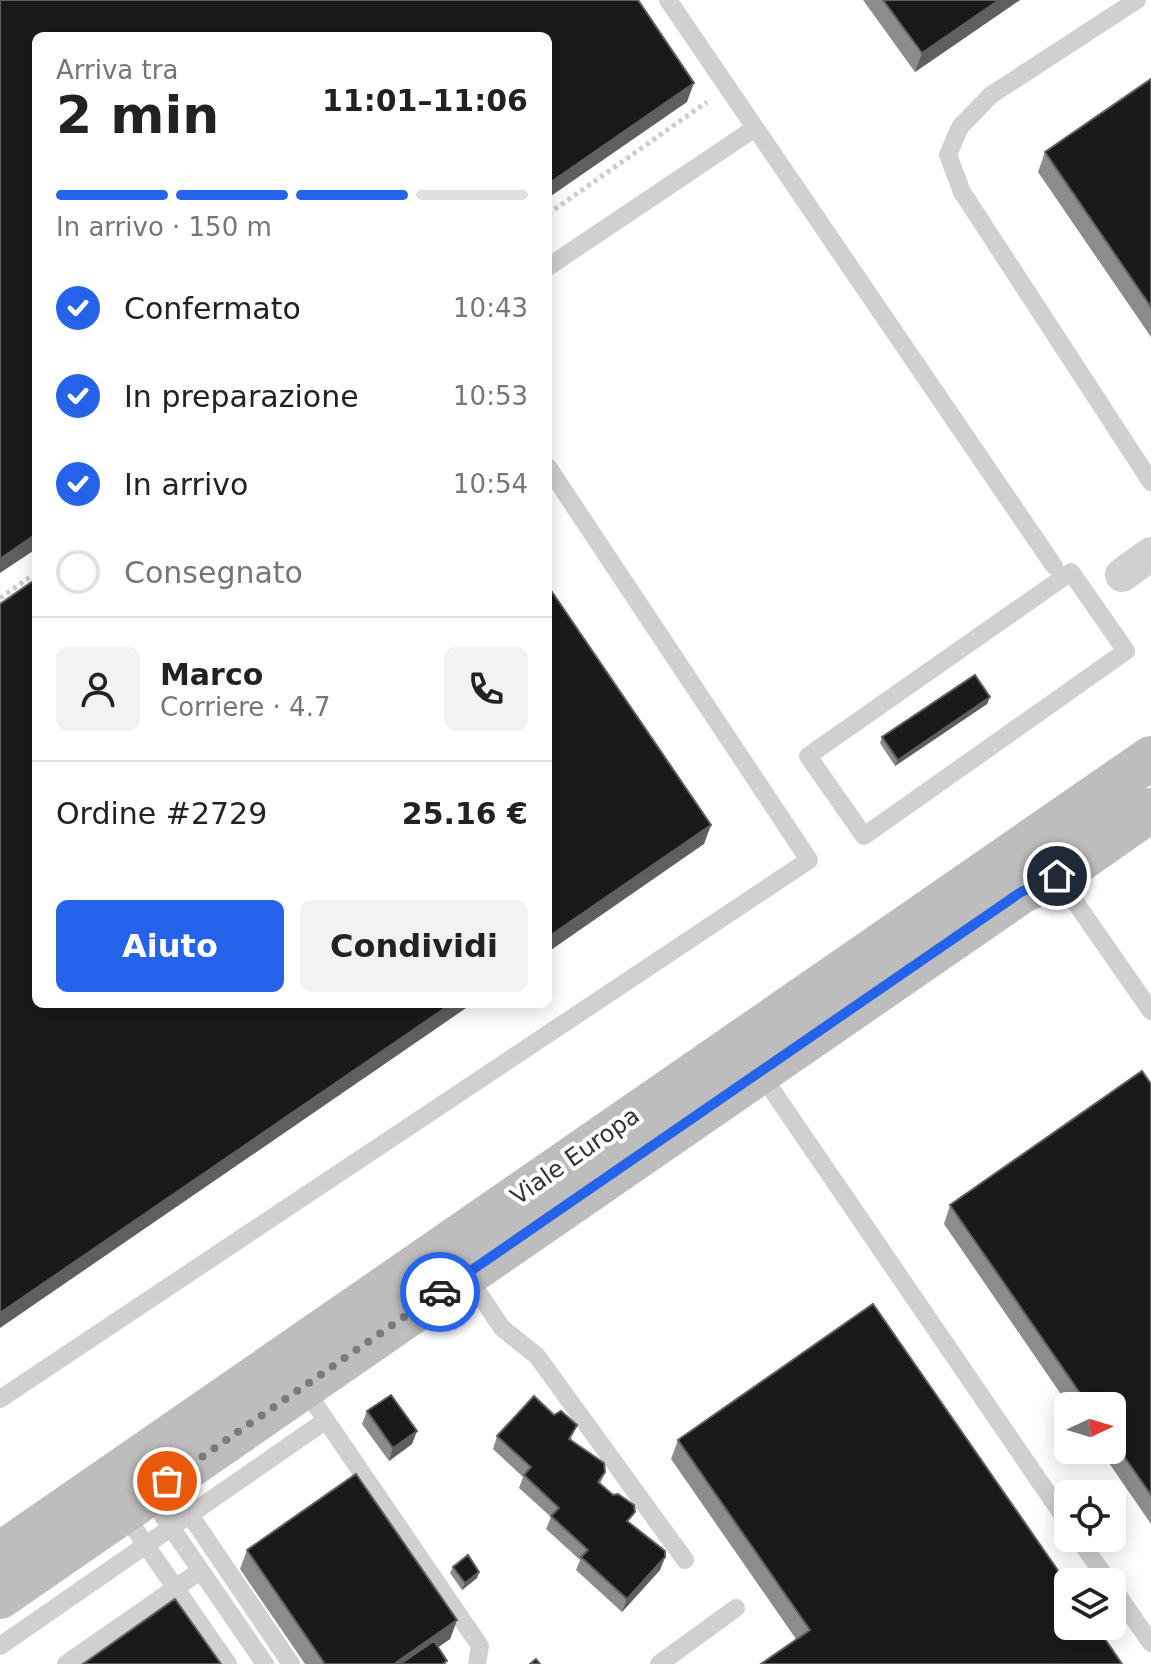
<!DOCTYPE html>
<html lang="it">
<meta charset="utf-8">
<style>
body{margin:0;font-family:"DejaVu Sans",sans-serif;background:#f2f2f2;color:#222;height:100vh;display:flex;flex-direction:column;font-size:30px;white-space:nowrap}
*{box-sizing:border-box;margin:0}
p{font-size:26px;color:#767676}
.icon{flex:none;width:44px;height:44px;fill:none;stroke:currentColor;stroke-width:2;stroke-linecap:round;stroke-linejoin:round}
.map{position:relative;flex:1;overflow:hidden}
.drawer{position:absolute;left:32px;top:32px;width:520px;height:976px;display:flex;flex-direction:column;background:#fff;border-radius:12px;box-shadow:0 4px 20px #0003}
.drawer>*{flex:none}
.needle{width:52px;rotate:86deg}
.buttons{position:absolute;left:1054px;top:1392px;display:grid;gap:16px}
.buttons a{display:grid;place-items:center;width:72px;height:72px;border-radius:12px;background:#fff;box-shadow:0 4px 20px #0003;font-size:40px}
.pin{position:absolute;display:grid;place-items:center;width:68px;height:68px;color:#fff;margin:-34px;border:4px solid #fff;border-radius:50%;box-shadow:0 2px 8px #0007}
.courier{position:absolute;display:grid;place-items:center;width:80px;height:80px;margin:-40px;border:6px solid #2563eb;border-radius:50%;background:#fff;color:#222;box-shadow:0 2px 10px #0007}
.overview em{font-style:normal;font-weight:600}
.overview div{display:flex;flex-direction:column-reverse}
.overview{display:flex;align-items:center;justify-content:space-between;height:136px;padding:0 24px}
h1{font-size:52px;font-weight:600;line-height:60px}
.bar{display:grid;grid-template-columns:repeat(4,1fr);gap:12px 8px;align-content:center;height:96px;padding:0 24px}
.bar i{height:10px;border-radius:6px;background:#e0e0e0}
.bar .current{background:#2563eb}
.bar p{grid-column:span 4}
.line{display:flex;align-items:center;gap:20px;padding:0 24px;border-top:2px solid #e0e0e0}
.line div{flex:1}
.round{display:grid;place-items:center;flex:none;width:84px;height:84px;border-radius:12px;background:#f2f2f2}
ol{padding:0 24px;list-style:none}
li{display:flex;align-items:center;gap:24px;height:88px}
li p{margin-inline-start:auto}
li .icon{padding:8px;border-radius:50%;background:#2563eb;color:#fff;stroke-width:4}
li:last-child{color:#767676}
li i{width:44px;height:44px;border:4px solid #e0e0e0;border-radius:50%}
.primary-button{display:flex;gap:16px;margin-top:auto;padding:16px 24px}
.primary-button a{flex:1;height:92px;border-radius:12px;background:#2563eb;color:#fff;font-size:32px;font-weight:600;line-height:92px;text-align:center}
.primary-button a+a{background:#f2f2f2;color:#222}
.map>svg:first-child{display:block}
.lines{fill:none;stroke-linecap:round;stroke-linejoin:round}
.path{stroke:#cdcdcd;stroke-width:5;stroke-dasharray:4 4;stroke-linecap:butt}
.lane{stroke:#d0d0d0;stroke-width:18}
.street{stroke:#d0d0d0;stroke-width:34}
.secondary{stroke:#bdbdbd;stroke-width:44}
.wall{fill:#8c8c8c}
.shaded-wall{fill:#5f5f5f}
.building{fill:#1a1a1a;stroke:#5f5f5f;stroke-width:2}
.done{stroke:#7a7a7a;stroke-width:8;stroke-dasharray:0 14.4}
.route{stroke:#2563eb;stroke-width:10}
.labels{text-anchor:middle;stroke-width:8;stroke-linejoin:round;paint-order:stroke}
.street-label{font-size:24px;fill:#333;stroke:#fff}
</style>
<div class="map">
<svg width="1151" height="1664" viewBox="0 0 1151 1664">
<rect width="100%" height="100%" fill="#fff"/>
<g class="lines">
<!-- path -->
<path class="path" d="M548,214L707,102
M0,598L36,573"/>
<!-- lane -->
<path class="lane" d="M668,0L1054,566
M1137,0L991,95L960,127L948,155L962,192L1151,482
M548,267L755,128
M1071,572L1126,651L864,836L808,756Z
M1057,876L1151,1011
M759,1071L1068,1523
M466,1274L502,1328L537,1356L685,1560
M304,1388L480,1646L477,1664
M0,1399L809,860L548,467
M167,1481L291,1664
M148,1494L265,1664
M123,1512L228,1664
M1078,1538L1109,1582
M1112,1587L1151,1643
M0,1646L325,1421
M66,1664L200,1571
M659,1664L736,1608"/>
<!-- street -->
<path class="street" d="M1122,575L1151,554"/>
<!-- secondary -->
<path class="secondary" d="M0,1554L1151,758
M0,1597L1021,892L1057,876L1151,810"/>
</g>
<!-- wall -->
<path class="wall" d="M863,0H1020L915,72Z
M1151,79V337L1038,172L1045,152Z
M990,697L987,704L895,766L880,743L882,737Z
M1151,1084V1524L1100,1450H1112V1406H1069L944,1224L950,1205Z
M367,1411L412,1444L389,1461L362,1424Z
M497,1436L572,1438L571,1440L605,1472L600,1484L631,1524L665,1557L660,1570L622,1612L576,1570L580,1560L546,1529L551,1517L519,1488L523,1477L493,1449Z
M678,1440L1122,1664L796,1639L671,1459Z
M247,1550L457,1620L450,1639L438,1647L446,1664H305L240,1569Z
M453,1567L479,1572L477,1578L462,1590L450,1573Z"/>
<!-- shaded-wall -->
<path class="shaded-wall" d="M999,0H1020L915,72L922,53Z
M694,83L687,102L548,198V184Z
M36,534V549L0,573V559Z
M990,697L987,704L895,766L898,760Z
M711,825L704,844L548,952V937Z
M451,1004H472L0,1328V1313Z
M417,1431L412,1444L389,1461L393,1448Z
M665,1557L660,1570L622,1612L627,1599Z
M479,1572L477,1578L462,1590L465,1583Z
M457,1620L450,1639L414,1664H394Z"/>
<!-- building -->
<path class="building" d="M0,0H638L694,83L548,184V36H36V534L0,559Z
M883,0H999L922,53Z
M1151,79V307L1045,152Z
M36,579V1004H451L0,1313V604Z
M548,586L711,825L548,937Z
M975,675L990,697L898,760L882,737Z
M1142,1071L1151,1084V1495L1112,1439V1406H1089L950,1205Z
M873,1304L1068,1585V1626H1096L1122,1664H761L810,1630L678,1440Z
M391,1395L417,1431L393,1448L367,1411Z
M534,1396L554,1415L561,1411L577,1425L569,1439L604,1463L605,1472L598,1482L613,1495L618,1494L634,1505L635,1512L627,1521L665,1551V1557L627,1599L581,1557L588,1550L551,1516L559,1508L524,1475L531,1467L497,1436Z
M356,1474L457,1620L394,1664H325L247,1550Z
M468,1555L479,1572L465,1583L453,1567Z
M175,1599L221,1664H83Z
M434,1641L447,1661L442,1664H400Z
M536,1659L540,1664H530Z"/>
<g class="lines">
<!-- done -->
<path class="done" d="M167,1481L440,1292"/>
<!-- route -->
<path class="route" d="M440,1292L1021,892L1057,876"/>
</g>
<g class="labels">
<!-- street labels -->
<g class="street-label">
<text transform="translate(575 1156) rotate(-35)" y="8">Viale Europa</text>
</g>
</g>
</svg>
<div class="buttons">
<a><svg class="needle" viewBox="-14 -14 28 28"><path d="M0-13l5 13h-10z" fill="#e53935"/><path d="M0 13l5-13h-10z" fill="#767676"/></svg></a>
<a><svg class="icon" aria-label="locate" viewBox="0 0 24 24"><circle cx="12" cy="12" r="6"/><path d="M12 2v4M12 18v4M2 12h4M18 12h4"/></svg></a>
<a><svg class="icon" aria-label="layers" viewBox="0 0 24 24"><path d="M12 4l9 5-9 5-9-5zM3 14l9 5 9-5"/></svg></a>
</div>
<div class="pin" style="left:167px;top:1481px;background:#ea580c"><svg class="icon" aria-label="bag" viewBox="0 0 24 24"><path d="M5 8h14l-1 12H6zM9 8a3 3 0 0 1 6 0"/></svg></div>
<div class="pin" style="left:1057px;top:876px;background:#1f2937"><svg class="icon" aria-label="home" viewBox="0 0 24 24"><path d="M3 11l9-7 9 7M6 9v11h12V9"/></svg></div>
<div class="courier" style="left:440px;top:1292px"><svg class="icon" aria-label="car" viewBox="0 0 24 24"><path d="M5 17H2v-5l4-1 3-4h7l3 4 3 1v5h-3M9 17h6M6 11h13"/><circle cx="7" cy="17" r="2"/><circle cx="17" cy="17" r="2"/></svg></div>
<section class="drawer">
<div class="overview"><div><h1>2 min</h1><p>Arriva tra</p></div><em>11:01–11:06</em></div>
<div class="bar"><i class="current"></i><i class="current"></i><i class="current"></i><i></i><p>In arrivo · 150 m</p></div>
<ol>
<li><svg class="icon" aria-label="check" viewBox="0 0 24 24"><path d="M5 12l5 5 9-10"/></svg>Confermato<p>10:43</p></li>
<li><svg class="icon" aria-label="check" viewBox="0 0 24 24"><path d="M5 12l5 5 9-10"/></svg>In preparazione<p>10:53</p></li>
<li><svg class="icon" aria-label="check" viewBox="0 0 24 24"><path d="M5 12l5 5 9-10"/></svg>In arrivo<p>10:54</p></li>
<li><i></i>Consegnato</li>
</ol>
<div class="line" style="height:144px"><a class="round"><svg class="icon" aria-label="person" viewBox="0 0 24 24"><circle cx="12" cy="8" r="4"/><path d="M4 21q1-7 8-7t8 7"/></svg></a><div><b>Marco</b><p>Corriere · 4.7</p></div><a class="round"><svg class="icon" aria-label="phone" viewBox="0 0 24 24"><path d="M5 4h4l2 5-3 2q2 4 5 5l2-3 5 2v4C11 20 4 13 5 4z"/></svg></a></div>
<div class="line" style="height:104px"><div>Ordine #2729</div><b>25.16 €</b></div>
<div class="primary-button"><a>Aiuto</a><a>Condividi</a></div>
</section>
</div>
